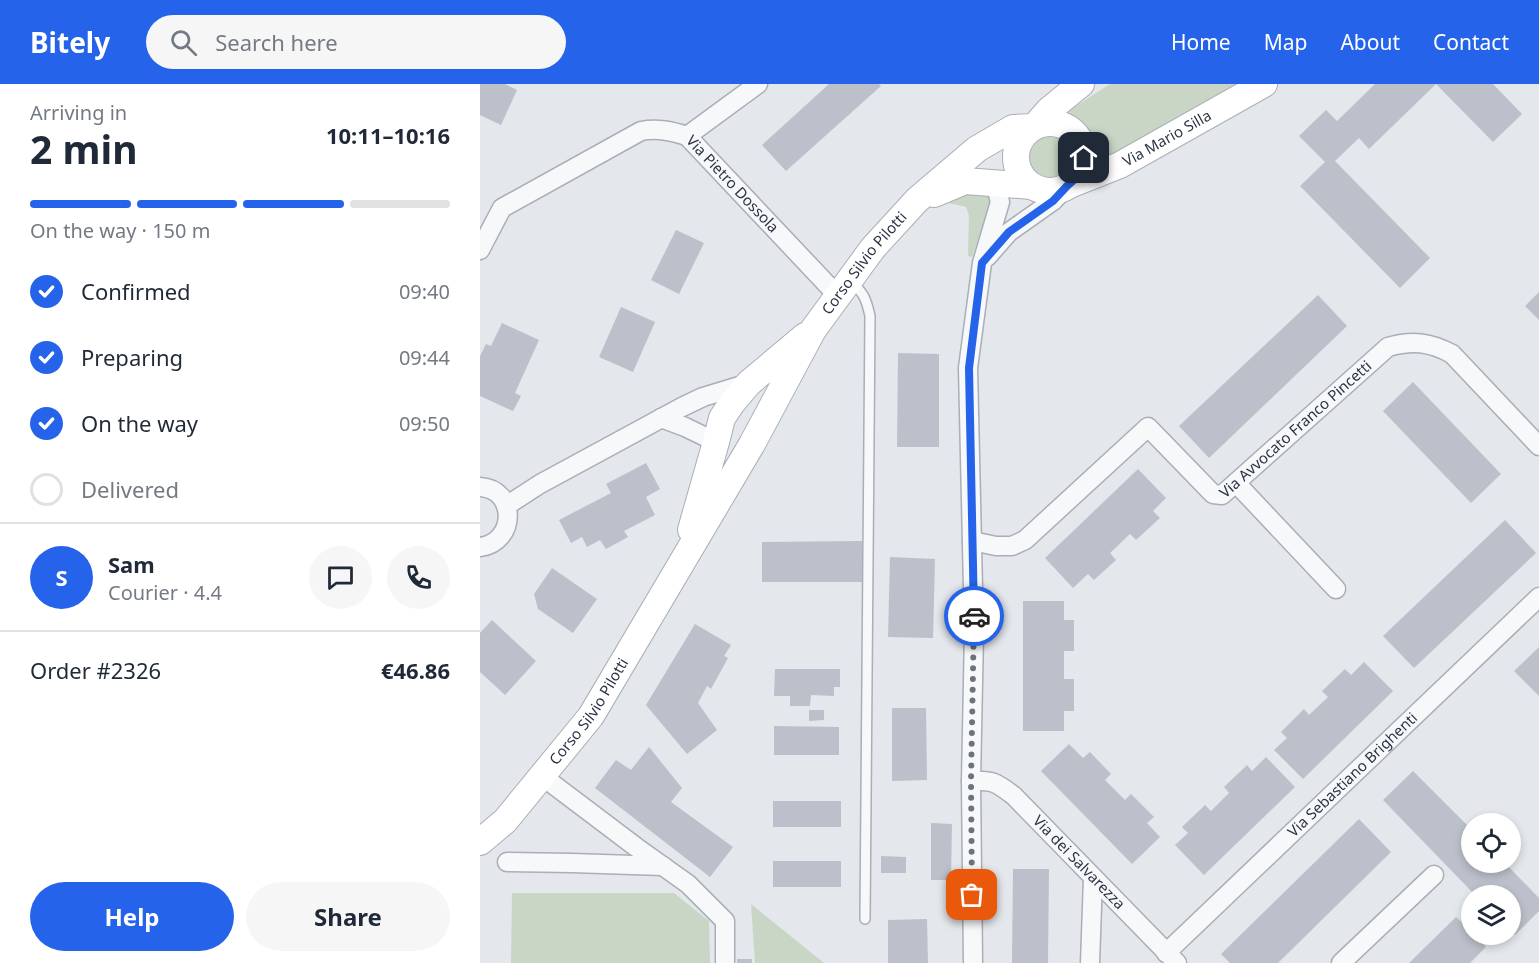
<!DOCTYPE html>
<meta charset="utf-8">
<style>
body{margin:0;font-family:"Noto Sans",sans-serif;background:#f6f6f7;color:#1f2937;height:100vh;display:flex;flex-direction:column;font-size:22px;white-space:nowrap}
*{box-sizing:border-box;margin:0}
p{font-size:20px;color:#747a83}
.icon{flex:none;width:33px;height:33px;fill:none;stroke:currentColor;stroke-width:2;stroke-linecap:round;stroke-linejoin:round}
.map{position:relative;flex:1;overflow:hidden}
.sheet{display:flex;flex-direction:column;background:#fff;width:480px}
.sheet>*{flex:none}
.controls{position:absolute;left:981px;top:729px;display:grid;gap:12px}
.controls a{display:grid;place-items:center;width:60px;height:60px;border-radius:50%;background:#fff;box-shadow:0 3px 9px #0003;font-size:30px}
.pin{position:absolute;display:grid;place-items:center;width:51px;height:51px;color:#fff;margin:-26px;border-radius:12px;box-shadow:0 3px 9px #0006}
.courier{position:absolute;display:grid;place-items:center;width:60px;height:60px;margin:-30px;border:4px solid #2563eb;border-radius:50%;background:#fff;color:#222;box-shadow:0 2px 8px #0007}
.headline em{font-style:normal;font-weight:700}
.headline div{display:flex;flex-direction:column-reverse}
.headline{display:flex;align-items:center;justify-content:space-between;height:102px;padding:0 30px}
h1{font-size:39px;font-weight:700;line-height:45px}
.bar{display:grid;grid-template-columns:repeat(4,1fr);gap:9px 6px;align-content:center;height:72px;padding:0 30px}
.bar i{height:8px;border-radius:4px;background:#e0e1e3}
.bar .active{background:#2563eb}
.bar p{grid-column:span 4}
.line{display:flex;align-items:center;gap:15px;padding:0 30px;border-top:2px solid #e0e1e3}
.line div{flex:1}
.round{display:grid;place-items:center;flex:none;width:63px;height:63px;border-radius:32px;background:#f6f6f7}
ol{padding:0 30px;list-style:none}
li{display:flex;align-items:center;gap:18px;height:66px}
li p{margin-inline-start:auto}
li .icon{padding:6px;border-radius:50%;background:#2563eb;color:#fff;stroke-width:4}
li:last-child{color:#747a83}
li i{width:33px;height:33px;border:3px solid #e0e1e3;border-radius:50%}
.cta{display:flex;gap:12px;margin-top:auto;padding:12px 30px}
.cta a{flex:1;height:69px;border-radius:36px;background:#2563eb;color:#fff;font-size:24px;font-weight:700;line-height:69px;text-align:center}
.cta a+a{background:#f6f6f7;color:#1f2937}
header{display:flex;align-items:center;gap:36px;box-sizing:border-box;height:84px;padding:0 30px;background:#2563eb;color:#fff}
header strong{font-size:28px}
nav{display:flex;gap:33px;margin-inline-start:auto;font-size:21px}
.search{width:420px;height:54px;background:#f6f6f7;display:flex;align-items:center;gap:15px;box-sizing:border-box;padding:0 21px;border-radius:33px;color:#747a83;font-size:22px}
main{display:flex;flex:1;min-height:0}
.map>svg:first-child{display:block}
.green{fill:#c9d6c5}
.building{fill:#bbc0ca}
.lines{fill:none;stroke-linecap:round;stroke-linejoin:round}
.lane-casing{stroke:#a9aeb7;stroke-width:12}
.street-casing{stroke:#a9aeb7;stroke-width:21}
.secondary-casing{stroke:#a9aeb7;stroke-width:28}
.lane{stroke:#f7f8fa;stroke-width:9}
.street{stroke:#f7f8fa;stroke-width:18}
.secondary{stroke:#fff;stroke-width:26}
.done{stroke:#6c737f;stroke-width:6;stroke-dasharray:0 10.8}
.route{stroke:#2563eb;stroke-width:8}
.labels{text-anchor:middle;stroke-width:4.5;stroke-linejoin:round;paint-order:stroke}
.street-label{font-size:15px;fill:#2b3445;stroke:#f4f6f9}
</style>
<header>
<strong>Bitely</strong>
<div class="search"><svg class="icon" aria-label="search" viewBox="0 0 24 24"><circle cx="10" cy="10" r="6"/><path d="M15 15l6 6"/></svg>Search here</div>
<nav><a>Home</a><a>Map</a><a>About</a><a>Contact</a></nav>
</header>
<main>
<section class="sheet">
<div class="headline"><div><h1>2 min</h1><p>Arriving in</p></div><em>10:11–10:16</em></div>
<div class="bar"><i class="active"></i><i class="active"></i><i class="active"></i><i></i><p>On the way · 150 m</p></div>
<ol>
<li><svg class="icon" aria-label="check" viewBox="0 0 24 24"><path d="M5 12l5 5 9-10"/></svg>Confirmed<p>09:40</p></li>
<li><svg class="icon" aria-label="check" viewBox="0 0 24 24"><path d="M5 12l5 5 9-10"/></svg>Preparing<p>09:44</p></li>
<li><svg class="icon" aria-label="check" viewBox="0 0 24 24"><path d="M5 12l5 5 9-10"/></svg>On the way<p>09:50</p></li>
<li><i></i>Delivered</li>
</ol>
<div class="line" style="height:108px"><b class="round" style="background:#2563eb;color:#fff">S</b><div><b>Sam</b><p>Courier · 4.4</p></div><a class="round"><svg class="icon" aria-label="chat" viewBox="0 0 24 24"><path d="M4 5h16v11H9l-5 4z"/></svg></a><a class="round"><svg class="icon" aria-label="phone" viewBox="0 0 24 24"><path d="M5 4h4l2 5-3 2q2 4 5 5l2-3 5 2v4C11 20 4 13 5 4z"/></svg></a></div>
<div class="line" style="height:78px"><div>Order #2326</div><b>€46.86</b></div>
<div class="cta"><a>Help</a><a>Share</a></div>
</section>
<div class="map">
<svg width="1059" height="879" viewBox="0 0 1059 879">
<rect width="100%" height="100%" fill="#e4e7ec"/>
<!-- green -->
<path class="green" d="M630,0H764L612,86C611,69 611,46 594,37C590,35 584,34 579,33Z
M546 76a24 24 0 1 1 48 0a24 24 0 1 1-48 0Z
M497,107L510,112V122L492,173L488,172L489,132L486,123L469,119L479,113Z
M32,809H194L229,837L230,879H31Z
M271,820L344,879H275Z"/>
<!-- building -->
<path class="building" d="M0,0H25L37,6L21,41L0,31Z
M349,0H399L401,2L306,87L282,61Z
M895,0H956L889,65L879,54L855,77L950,174L920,204L820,102L845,78L819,52L846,26L857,37Z
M956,0H1013L1042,30L1013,58Z
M196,146L224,159L199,210L171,196Z
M1059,208V236L1045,222Z
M838,211L867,242L729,374L699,342Z
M141,223L175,238L153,288L119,273Z
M22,239L59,256L35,309L41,312L33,327L0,312V272L6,260L11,262Z
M418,269L459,270V363H417Z
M933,298L1021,390L991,419L903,327Z
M166,379L180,405L166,413L175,431L144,447L148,453L126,465L120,456L107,463L102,453L91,459L79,436L131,409L126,400Z
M658,385L686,414L673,427L680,434L656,456L650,450L630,469L636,476L614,496L608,490L593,504L565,474Z
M1025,436L1056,469L934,584L903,552Z
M382,457V498H282V458Z
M410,473L455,475L453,554L408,553Z
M72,484L117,515L93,549L58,525L54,510Z
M543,517H584V536H594V567H584V595H594V627H584V647H543Z
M12,536L56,577L25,611L0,588V549Z
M215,540L251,561L244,572L248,574L231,605L227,602L218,619L237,646L207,670L166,621Z
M1059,563V612L1034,587Z
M884,578L913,607L823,695L794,666L807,654L801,648L824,625L829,631L848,613L842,607L865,585L871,591Z
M295,585H360V603H354V612L331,611L330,622H310V612H294Z
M412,624H446L447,696L412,697Z
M329,626H344V636L329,637Z
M294,642L359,643V671H294Z
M589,660L603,674L610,668L631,690L625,696L645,716L651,710L674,733L667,739L680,753L652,780L561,687Z
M169,663L202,704L191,718L253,763L230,793L115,704L136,676L151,686Z
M786,673L815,703L724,791L695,761L708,749L702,743L725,721L731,727L749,709L744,703L767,681L772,687Z
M933,687L992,746V778H1024L1059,814V827L1035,851L1030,846V812H996L903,716Z
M293,717H361V743H293Z
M879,735L911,768L798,879H750L741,870Z
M451,739L472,740L471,796H451Z
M401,772L426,773V789H401Z
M293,777H361V803H293Z
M533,785H569L568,879H532Z
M976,833L992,848V850H994L1006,863L990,879H929Z
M447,835L448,879H408V836Z
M257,875H272V879H257Z"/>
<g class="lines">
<defs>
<path id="lane" d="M371,197C384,210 386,214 390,232L385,835"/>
<g id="street">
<path id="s1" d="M278,0L207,52L357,211"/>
<path d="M0,166L22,124L161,47C178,44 191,47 207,52"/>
<path d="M507,173L529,148L573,117L587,102"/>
<path d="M181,334L205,343L236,358"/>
<path d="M756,399L856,505"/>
<path d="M0,403C37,405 37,458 0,463"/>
<path d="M26,422L60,400L202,323L223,313L269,299"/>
<path id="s2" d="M492,457L516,462H532L545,456L668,343L733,410L742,411L908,263C932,256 950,258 972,270L1059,362"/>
<path d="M62,692L156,763L208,800L245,837V879"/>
<path id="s3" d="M491,697C514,696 517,699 534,712L697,879"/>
<path d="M27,778L92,779L183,782"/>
<path id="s4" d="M686,869L1059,513"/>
<path d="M493,879L491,697L494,549L488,284L502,179L520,118L517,106L510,98"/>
<path d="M610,879L613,794"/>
<path d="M861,879L954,791"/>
</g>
<g id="secondary">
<circle cx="570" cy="73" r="34"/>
<path id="s5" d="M587,102L640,81L784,0"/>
<path d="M454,110L485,97L552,102"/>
<path d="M211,446L236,358L242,334L252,319L269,299L325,252"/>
<path id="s6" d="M0,758L25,737L111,632L272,360L333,246L393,164L437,116L497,65L533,44L554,43L569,26L601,0"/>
</g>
</defs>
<!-- lane casing -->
<use href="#lane" class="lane-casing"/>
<!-- street casing -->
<use href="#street" class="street-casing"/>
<!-- secondary casing -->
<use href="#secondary" class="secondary-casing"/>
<!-- lane -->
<use href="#lane" class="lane"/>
<!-- street -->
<use href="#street" class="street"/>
<!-- secondary -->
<use href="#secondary" class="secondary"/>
</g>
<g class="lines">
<!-- done -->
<path class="done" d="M492,811L491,697L494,532"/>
<!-- route -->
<path class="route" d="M494,532L489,284L502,179L529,148L573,117L587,102L597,93L602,84L604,74"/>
</g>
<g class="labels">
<!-- street labels -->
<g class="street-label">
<text dy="5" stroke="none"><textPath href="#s5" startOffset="111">Via Mario Silla</textPath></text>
<text dy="5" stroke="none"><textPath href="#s1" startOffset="154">Via Pietro Dossola</textPath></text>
<text dy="5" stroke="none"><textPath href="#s6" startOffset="698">Corso Silvio Pilotti</textPath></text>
<text dy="5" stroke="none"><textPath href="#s2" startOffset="423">Via Avvocato Franco Pincetti</textPath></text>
<text dy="5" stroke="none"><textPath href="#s6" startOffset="171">Corso Silvio Pilotti</textPath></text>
<text dy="5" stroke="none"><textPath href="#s4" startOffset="258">Via Sebastiano Brighenti</textPath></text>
<text dy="5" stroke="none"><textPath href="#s3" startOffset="140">Via dei Salvarezza</textPath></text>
</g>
</g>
</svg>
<div class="controls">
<a><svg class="icon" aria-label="locate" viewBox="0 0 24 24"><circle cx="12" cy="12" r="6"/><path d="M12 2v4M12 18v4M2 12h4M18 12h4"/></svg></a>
<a><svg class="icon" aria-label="layers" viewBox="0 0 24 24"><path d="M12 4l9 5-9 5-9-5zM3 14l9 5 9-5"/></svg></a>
</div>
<div class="pin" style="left:492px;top:811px;background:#ea580c"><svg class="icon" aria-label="bag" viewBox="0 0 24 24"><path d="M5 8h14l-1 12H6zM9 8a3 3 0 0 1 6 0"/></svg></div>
<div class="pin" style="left:604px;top:74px;background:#1f2937"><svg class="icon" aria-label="home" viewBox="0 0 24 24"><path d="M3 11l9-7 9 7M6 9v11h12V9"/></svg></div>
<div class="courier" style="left:494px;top:532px"><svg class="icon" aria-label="car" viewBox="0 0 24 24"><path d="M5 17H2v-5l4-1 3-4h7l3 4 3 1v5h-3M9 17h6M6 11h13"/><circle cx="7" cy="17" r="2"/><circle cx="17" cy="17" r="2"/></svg></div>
</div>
</main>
